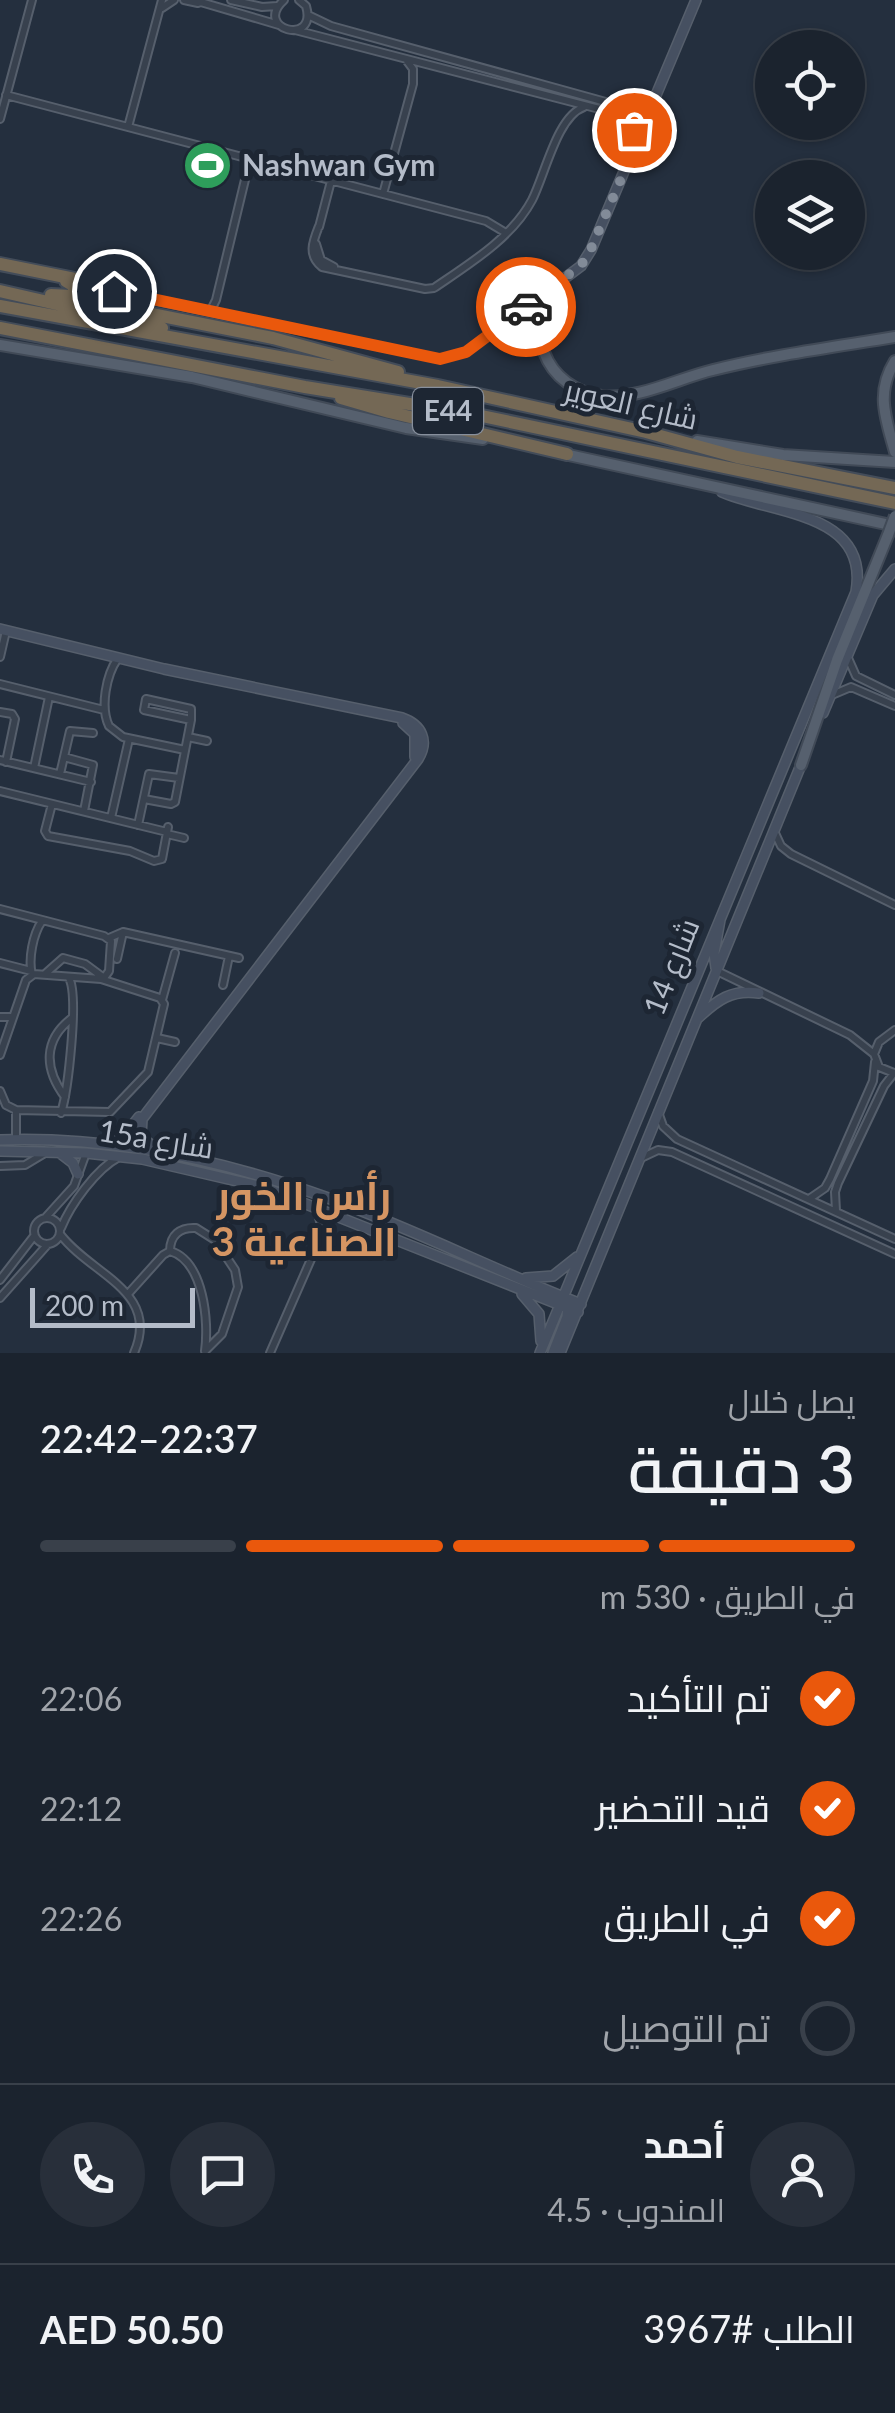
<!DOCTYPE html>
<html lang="ar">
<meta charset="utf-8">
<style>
body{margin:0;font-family:Lato,Cairo,sans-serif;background:#282f3a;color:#f1f3f6;direction:rtl;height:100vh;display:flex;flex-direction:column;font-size:38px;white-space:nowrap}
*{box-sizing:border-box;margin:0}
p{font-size:32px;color:#a0a4aa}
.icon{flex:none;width:55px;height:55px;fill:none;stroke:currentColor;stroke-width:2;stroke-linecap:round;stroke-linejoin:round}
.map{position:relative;height:1353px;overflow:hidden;direction:ltr}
.drawer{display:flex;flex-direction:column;background:#1b232e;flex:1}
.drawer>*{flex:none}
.controls{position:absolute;left:755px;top:30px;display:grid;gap:20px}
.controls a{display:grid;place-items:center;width:110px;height:110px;border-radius:50%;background:#1b232e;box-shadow:0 2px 8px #0004,0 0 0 2px #39404a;font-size:50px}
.scale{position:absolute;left:30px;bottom:25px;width:165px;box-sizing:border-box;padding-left:10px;border:5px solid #b4bcc9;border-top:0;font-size:28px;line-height:35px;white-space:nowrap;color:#b4bcc9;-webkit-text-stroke:8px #1d2633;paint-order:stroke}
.pin{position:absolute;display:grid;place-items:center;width:85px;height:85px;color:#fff;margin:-42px;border:5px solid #fff;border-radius:50%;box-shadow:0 2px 10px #0007}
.courier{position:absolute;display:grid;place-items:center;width:100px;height:100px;margin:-50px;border:8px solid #ea580c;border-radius:50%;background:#fff;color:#222;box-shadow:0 2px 12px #0007}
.headline em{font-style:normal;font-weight:600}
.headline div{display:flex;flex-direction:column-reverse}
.headline{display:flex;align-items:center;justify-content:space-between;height:170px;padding:0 40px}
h1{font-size:65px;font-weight:600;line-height:75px}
.bar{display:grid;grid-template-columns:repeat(4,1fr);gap:15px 10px;align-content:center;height:120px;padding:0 40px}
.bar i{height:12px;border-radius:8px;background:#39404a}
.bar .active{background:#ea580c}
.bar p{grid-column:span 4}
.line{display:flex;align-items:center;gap:25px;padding:0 40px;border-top:2px solid #39404a}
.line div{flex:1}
.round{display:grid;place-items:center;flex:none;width:105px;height:105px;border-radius:52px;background:#282f3a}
ol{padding:0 40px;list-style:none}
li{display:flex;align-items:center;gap:30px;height:110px}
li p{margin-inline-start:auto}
li .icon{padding:10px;border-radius:50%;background:#ea580c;color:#fff;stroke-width:4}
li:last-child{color:#a0a4aa}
li i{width:55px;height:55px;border:5px solid #39404a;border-radius:50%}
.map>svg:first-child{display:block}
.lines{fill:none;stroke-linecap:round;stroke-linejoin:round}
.street-casing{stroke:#565f6c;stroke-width:10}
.secondary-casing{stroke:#565f6c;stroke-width:12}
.primary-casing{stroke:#414a57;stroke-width:14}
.highway-casing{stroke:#434c59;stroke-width:16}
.street{stroke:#38414e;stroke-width:6}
.secondary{stroke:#465061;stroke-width:9}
.primary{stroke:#56606e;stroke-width:10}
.highway{stroke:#746855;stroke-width:12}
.primary-bridge-casing{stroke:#414a57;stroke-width:14;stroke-linecap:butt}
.primary-bridge{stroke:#56606e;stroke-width:10}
.done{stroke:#828b98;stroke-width:10;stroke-dasharray:0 18}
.route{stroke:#ea580c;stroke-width:12}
.labels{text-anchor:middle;stroke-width:10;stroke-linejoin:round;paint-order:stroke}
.shield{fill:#1d2633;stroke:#878f9c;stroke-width:2.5}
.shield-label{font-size:28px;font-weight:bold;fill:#b4bcc9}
.poi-label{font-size:30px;font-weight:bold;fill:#b4bcc9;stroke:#1d2633;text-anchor:start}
.street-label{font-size:30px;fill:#b4bcc9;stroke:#1d2633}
.district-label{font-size:40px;font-weight:bold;fill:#d59563;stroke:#1d2633}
</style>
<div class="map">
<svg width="895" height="1353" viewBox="0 0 895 1353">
<rect width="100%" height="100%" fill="#242f3e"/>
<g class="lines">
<defs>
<path id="street" d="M184,0L198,3
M194,0L279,25
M231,0L262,7L277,6
M284,0C252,29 318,47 306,6L299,0
M162,8L174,0
M308,15L331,26L613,104
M295,30L607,111
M6,95L486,221L506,233
M628,118L635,121L639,116L630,109
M0,119L32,0
M128,127L162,0
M383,194L413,84V69L407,61
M319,226C313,241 307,255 322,267L425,289L434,288C469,264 512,238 532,200C545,175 557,116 584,107
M319,227L331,181
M316,244L321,260L334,267
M99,284L132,296L440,359L466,352L552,288
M210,312L216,300L250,159
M0,657L6,631
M118,658C106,675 100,707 109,726L123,737L185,750
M848,658L856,676L895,695
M0,684L104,710
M832,695L851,687L895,706
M146,699L191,709V720L144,710Z
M0,712L12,714L15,719L6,762
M188,737L207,741
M64,757L93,765L84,811
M0,760L91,782
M34,768L49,697
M60,774L70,731L93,733
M0,791L167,832
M144,799L171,804L175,802L191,720
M52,804L45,831L48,836L130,851L154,861L162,859L168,827
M111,818L129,739
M138,825L149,774L179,778
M775,833L781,846L791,854L895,905
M167,834L184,838
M0,909L104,936L111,941L109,971L104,978L85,964L63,958L45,974
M109,938L123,932L239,958
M117,959L123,932
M0,963L31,971
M717,971L850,1035L874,1054
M32,975C28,959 33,934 42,921
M223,985L229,956
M162,1000L175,953
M0,1017H13
M157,1038L175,1042
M0,1055L26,980L34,974L101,979L160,998L164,1004L148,1072L110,1112L16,1110L6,1105L0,1091
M894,1073L879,1067L874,1054L879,1042L895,1030
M65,1097C44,1069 43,1040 72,1018
M16,1110V1139
M658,1112L663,1126L677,1139L895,1239
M61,1113C68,1091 79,996 69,978
M641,1158L658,1150L672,1152L895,1254
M0,1166L25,1165L45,1153
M809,1199L825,1188L830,1179L873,1081L875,1062
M836,1211L835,1192L838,1183L884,1086L894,1073
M46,1217L74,1186L86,1153
M34 1231a13 13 0 1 1 26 0a13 13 0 1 1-26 0Z
M61,1228C71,1204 96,1169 119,1157
M60,1234C91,1275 161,1291 134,1353
M170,1251C170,1235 180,1227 196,1228L215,1240L235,1270L238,1287L222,1334L205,1351
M0,1280L34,1236
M128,1294L163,1255L170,1251C204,1261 209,1322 205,1351
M0,1298L48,1244
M270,1353L319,1241L321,1225L316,1207"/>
<path id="secondary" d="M613,104L638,107L652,100
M605,111L630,124L635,142
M561,281L581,266L591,250L696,0
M0,629L164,669L402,718C422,725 429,741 418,759L142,1119L141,1137L159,1151
M823,713L873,595L895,569
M403,723L415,734V757
M716,968L714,953L720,920
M698,1018C717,1000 732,989 759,993
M0,1140C113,1136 223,1160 328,1198C414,1229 496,1271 581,1304
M111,1144L124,1136L139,1117
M0,1151L86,1153L142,1159L263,1187L578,1312
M60,1153L73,1163L78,1174
M526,1278L553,1276L577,1257
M522,1294L539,1314L541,1341
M540,1353L856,592C870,512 772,514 722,492
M553,1353L567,1317L568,1304
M560,1353L803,760"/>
<path id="primary" d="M561,281C545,301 535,326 544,352C553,377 576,393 602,396C638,400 679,378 713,370C773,355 834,347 895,337
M0,345L192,377L406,428L483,439
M895,361C875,393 886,419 895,452
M697,441L783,455L895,462
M564,454L895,526
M801,765L837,660L888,535"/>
<path id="highway" d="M0,264L75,279L106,305L273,338L398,372
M0,291L162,328
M51,295L72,296L76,287L66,281
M0,306L438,386L646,432L737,457L895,488
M0,328L305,387L477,415L895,503
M341,398L389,412L567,454"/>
</defs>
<!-- street casing -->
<use href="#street" class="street-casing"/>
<!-- secondary casing -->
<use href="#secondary" class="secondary-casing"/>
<!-- primary casing -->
<use href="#primary" class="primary-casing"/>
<!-- highway casing -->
<use href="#highway" class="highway-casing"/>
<!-- street -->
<use href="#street" class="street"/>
<!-- secondary -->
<use href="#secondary" class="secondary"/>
<!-- primary -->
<use href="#primary" class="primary"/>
<!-- highway -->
<use href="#highway" class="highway"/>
<defs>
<path id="primary-bridge" d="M888,535L895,516"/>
</defs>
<!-- primary-bridge casing -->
<use href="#primary-bridge" class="primary-bridge-casing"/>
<!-- primary-bridge -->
<use href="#primary-bridge" class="primary-bridge"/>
</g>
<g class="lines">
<!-- done -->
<path class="done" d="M526,307L580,266L588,256L636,144L634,130"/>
<!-- route -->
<path class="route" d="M114,291L440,359L466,352L526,307"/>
</g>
<!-- icons -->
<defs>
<symbol id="stadium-disc" viewBox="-11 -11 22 22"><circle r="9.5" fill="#2e9e5b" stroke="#1d2633"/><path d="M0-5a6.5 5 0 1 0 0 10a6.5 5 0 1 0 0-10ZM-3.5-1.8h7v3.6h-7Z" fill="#fff"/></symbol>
</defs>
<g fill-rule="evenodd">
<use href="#stadium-disc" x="180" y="138" width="55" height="55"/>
</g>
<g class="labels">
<!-- shield labels -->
<rect class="shield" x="413" y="388" width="70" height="46" rx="8"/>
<g class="shield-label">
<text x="448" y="421">E44</text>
</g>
<!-- poi labels -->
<g class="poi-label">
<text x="242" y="176">Nashwan Gym</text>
</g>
<!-- street labels -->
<g class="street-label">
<text transform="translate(631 405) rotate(13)" y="10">شارع العوير</text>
<text transform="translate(672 967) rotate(-68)" y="10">شارع 14</text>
<text transform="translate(156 1140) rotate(9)" y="10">15a شارع</text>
</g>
<!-- district labels -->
<g class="district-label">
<text x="304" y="1210">رأس الخور<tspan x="304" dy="46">الصناعية 3</tspan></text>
</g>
</g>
</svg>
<div class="controls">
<a><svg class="icon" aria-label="locate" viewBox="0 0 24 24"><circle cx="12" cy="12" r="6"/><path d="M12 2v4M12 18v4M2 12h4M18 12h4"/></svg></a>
<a><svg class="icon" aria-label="layers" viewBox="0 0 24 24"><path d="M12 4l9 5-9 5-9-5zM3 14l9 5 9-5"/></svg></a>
</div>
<div class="scale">200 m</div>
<div class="pin" style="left:634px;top:130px;background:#ea580c"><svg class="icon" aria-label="bag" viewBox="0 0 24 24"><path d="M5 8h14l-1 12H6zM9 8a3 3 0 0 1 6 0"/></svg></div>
<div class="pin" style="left:114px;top:291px;background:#1f2937"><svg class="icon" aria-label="home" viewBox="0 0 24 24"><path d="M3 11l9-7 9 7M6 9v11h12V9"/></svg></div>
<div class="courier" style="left:526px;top:307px"><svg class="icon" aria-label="car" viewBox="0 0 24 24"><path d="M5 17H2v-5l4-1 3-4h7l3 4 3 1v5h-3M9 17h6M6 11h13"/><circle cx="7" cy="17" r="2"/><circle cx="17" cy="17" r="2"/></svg></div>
</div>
<section class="drawer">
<div class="headline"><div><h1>3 دقيقة</h1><p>يصل خلال</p></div><em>22:37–22:42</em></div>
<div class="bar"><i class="active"></i><i class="active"></i><i class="active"></i><i></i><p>في الطريق · 530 m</p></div>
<ol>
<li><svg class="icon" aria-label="check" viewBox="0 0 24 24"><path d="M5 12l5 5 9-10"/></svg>تم التأكيد<p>22:06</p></li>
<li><svg class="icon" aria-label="check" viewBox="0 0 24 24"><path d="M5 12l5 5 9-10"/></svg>قيد التحضير<p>22:12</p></li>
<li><svg class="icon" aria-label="check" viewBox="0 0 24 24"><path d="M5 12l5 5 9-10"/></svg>في الطريق<p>22:26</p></li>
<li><i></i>تم التوصيل</li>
</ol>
<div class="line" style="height:180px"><a class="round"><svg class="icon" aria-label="person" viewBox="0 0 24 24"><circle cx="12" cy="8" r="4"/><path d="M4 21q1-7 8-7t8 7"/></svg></a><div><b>أحمد</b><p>المندوب · 4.5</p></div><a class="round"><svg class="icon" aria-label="chat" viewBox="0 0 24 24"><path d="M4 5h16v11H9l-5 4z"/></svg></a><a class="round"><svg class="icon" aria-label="phone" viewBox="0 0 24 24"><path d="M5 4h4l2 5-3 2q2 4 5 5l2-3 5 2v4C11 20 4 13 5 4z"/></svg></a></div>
<div class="line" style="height:130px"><div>الطلب #3967</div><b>AED 50.50</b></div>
</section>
